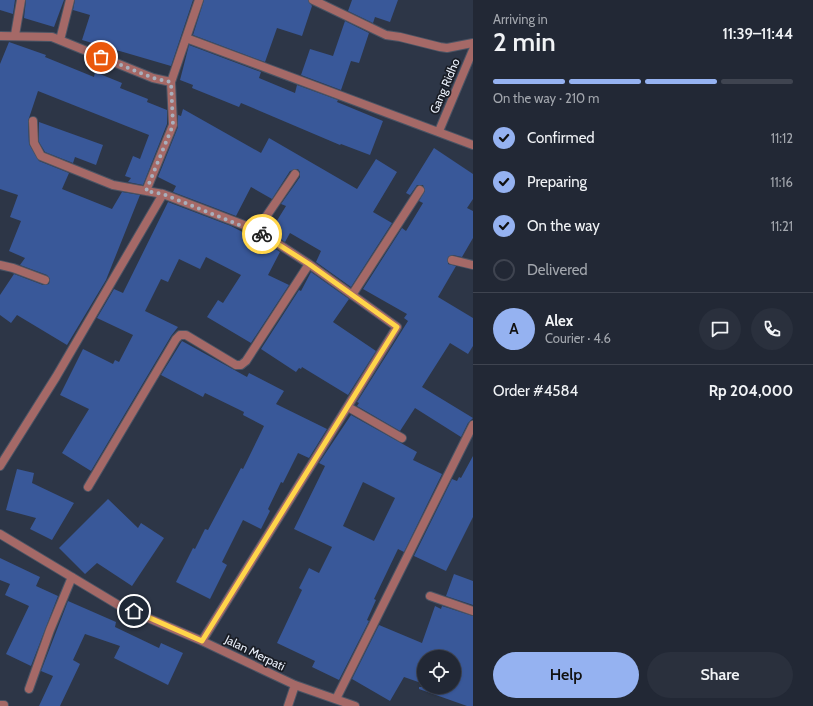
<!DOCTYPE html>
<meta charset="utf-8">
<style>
body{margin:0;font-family:Cabin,sans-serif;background:#2a303d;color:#f1f3f6;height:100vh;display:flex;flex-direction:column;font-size:15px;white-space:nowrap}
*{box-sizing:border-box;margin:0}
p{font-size:13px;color:#a2a6ad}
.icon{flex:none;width:22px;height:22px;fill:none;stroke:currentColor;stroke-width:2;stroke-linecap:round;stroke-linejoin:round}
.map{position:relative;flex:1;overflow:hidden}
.drawer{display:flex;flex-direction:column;background:#222835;width:340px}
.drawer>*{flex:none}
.tools{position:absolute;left:417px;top:650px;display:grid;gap:8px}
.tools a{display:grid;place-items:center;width:44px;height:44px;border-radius:50%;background:#222835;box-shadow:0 1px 3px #0004,0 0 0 1px #3f4450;font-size:20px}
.pin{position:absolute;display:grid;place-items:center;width:34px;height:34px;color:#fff;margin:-17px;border:2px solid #fff;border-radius:50%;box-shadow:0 1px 4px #0007}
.courier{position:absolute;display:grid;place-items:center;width:40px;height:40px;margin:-20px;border:3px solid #ffd54a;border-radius:50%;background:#fff;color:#222;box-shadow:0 1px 5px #0007}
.overview em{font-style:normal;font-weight:600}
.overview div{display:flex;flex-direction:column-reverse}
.overview{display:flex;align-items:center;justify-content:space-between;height:68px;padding:0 20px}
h1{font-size:26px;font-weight:600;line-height:30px}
.bar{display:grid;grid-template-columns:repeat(4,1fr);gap:6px 4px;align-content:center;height:48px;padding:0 20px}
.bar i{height:5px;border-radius:3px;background:#3f4450}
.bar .active{background:#95b2f1}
.bar p{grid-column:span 4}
.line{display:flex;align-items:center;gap:10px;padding:0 20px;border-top:1px solid #3f4450}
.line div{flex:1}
.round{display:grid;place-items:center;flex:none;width:42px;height:42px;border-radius:21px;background:#2a303d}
ol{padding:0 20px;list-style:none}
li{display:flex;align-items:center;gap:12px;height:44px}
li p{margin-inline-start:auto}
li .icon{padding:4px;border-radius:50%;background:#95b2f1;color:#111;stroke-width:4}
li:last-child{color:#a2a6ad}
li i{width:22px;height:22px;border:2px solid #3f4450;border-radius:50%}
.cta{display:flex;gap:8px;margin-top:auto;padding:8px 20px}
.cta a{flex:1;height:46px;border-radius:24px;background:#95b2f1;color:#111;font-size:16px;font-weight:600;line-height:46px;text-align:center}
.cta a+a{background:#2a303d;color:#f1f3f6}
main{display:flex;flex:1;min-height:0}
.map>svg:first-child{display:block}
.building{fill:#395899;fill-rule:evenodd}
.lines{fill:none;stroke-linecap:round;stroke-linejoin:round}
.street-casing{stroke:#4b5464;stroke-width:10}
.street{stroke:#a56967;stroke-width:8}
.done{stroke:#a8afbc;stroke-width:4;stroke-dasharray:0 7.2}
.route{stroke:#ffd54a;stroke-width:5}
.labels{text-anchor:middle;stroke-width:3.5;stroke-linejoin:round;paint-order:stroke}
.street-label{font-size:12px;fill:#eaf0fb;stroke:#191d25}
</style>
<main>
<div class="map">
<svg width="473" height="706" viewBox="0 0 473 706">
<rect width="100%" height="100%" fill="#2d3647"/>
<!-- building -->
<path class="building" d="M0,0H15L13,14L0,10Z
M26,0H64L54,27L24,18Z
M75,0H193L171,66L82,40L90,15L73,10Z
M204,0H308L312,6L302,36L277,28L265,62L193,35Z
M352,0H398L390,22L375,17L373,23L348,11Z
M345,21L369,33L359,63L351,61L341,90L301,75L310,49L333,56Z
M9,42L46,55L45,57L94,77L95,72L122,83L120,88L148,99L147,102L167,110V124L143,185L128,182L131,178L125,176L133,156L140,159L149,135L38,91L28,121L29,144L39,161L69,173L62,189L112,209L122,192L140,195L106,280L67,345L17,315L11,323L0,315V295L14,274L43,285L49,284L50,279L47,275L20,265L25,258L9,251L21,221L10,217L18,195L0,189V64Z
M189,45L261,72L259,78L295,93L297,85L338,100L337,102L383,121L370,155L341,144L340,145L241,103L239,107L192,88L193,85L180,80Z
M183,109L261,153L269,138L357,189L376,159L397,172L373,212L392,223L351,287L316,262L321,251L290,233L285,242L270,232L286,206L281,204L300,177V172L298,169L290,171L272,199L251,187L236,216L173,192L176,186L158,177L178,127V115L181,116Z
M39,122L103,145L96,165L75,157L73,163L45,152L39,142Z
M434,148L473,174V199L467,208L473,211V238L462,257L453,255L448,257V264L456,266L438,297L473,318V346L468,354L450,343L422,387L473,418L468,423L461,437L415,408L400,431L357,406L359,403L357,402L408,321L404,318L407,314L363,289L402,228L406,231L423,203L419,201L425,191L423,185H417L410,195L406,193Z
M168,202L231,226L264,243L265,242L280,252L268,275L289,285L251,343L207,317L218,300L223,303L241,275L206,257L200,269L179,259L168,282L161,279L145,311L178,327L171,336L91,471L62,453L89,409L60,395L83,349L113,364L115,360L119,362L133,335L97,318L114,289L123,293Z
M311,272L349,299L333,322L376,351L348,395L302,367L301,369L299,368L296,372L261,349L299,290L301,291Z
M182,341L247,377L249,373L284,391L276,404L327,429L309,458L298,453L283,483L281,482L268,509L270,511L261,529L243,520L222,562L227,565L210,599L176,582L193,548L195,549L205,529L208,530L241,468L243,469L264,426L243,415L244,412L205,393L203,397L161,375Z
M351,415L417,452L413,460L442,474L404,552L398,549L374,599L376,600L367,620L369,621L339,680L312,667L315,661L277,643L302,590L299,588L309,568L319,573L332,547L294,529L325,466L319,463ZM363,482L395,498L374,541L343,526Z
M473,456V517L446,571L414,556L452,479L457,481L459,477L461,478Z
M17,469L34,473L32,483L74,503L52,540L30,529L36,518L6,510Z
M108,499L138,528L141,523L164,538L132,586L97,563L85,574L59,548Z
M0,558L40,577L36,586L58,596L31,666L6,654L29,606L5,595L10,584L0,580Z
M454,574L473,581V605L446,596Z
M68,601L116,622L115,627L159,648L161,643L183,653L168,685L114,658L120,646L85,634L73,660L80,664L60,706H39L53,676L41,671Z
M435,606L441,609L442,606L473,616V706H467L419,689V687H454V657H424V684L404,677L390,701L352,679L379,625L422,643Z"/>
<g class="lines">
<defs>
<path id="street" d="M313,0L386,35L400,37L440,47L447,48L473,43
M15,35L21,0
M0,36L52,37L153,78L171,82
M186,38L473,145
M60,40L70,0
M33,121L34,143L41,156L113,185L163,194L257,230L309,264L397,327L202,641
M439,131L473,50
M146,191L173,125L171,82L199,0
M257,230L295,174
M452,260L473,265
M0,265L13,268L45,280
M352,295L420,190
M348,407L402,438
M0,466L56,377L163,194
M88,487L176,339L180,335H186L236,365H241L246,361L309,264
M0,534L120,606L202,641L295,685L355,706
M430,596L473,611
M29,689L50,630L72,577
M336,699L473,425
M0,705H4
M288,706L295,685"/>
</defs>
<!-- street casing -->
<use href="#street" class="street-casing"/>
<!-- street -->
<use href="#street" class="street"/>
</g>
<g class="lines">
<!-- done -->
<path class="done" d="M101,57L153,78L171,82L173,125L146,191L163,194L262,234"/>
<!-- route -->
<path class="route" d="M134,611L202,641L397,327L309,264L262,234"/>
</g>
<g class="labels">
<!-- street labels -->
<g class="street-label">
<text transform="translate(445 86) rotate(-67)" y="4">Gang Ridho</text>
<text transform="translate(255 653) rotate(26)" y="4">Jalan Merpati</text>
</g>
</g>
</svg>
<div class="tools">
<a><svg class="icon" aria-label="locate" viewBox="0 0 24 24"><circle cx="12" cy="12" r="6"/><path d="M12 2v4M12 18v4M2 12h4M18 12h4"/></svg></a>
</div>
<div class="pin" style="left:101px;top:57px;background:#ea580c"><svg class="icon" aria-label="bag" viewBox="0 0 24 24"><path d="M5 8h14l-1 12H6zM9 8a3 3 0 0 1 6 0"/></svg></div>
<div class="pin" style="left:134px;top:611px;background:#1f2937"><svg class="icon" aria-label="home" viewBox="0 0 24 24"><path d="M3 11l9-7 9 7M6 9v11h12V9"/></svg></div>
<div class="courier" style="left:262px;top:234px"><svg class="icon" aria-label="bike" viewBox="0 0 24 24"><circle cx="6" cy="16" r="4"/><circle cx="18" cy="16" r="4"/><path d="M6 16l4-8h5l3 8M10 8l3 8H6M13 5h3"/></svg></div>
</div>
<section class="drawer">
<div class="overview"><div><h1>2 min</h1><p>Arriving in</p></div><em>11:39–11:44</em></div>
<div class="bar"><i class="active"></i><i class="active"></i><i class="active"></i><i></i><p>On the way · 210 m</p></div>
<ol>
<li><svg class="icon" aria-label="check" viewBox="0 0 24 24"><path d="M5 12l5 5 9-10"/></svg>Confirmed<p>11:12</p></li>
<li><svg class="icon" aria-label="check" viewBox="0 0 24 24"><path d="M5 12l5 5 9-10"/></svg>Preparing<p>11:16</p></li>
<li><svg class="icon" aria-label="check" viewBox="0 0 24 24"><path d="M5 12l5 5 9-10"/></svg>On the way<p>11:21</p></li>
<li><i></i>Delivered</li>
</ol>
<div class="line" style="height:72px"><b class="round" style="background:#95b2f1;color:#111">A</b><div><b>Alex</b><p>Courier · 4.6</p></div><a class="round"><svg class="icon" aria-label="chat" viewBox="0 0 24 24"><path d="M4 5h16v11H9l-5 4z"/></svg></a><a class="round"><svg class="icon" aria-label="phone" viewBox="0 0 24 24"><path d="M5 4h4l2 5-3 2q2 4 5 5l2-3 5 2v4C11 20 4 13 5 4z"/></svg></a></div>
<div class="line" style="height:52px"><div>Order #4584</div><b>Rp 204,000</b></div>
<div class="cta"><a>Help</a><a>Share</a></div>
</section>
</main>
